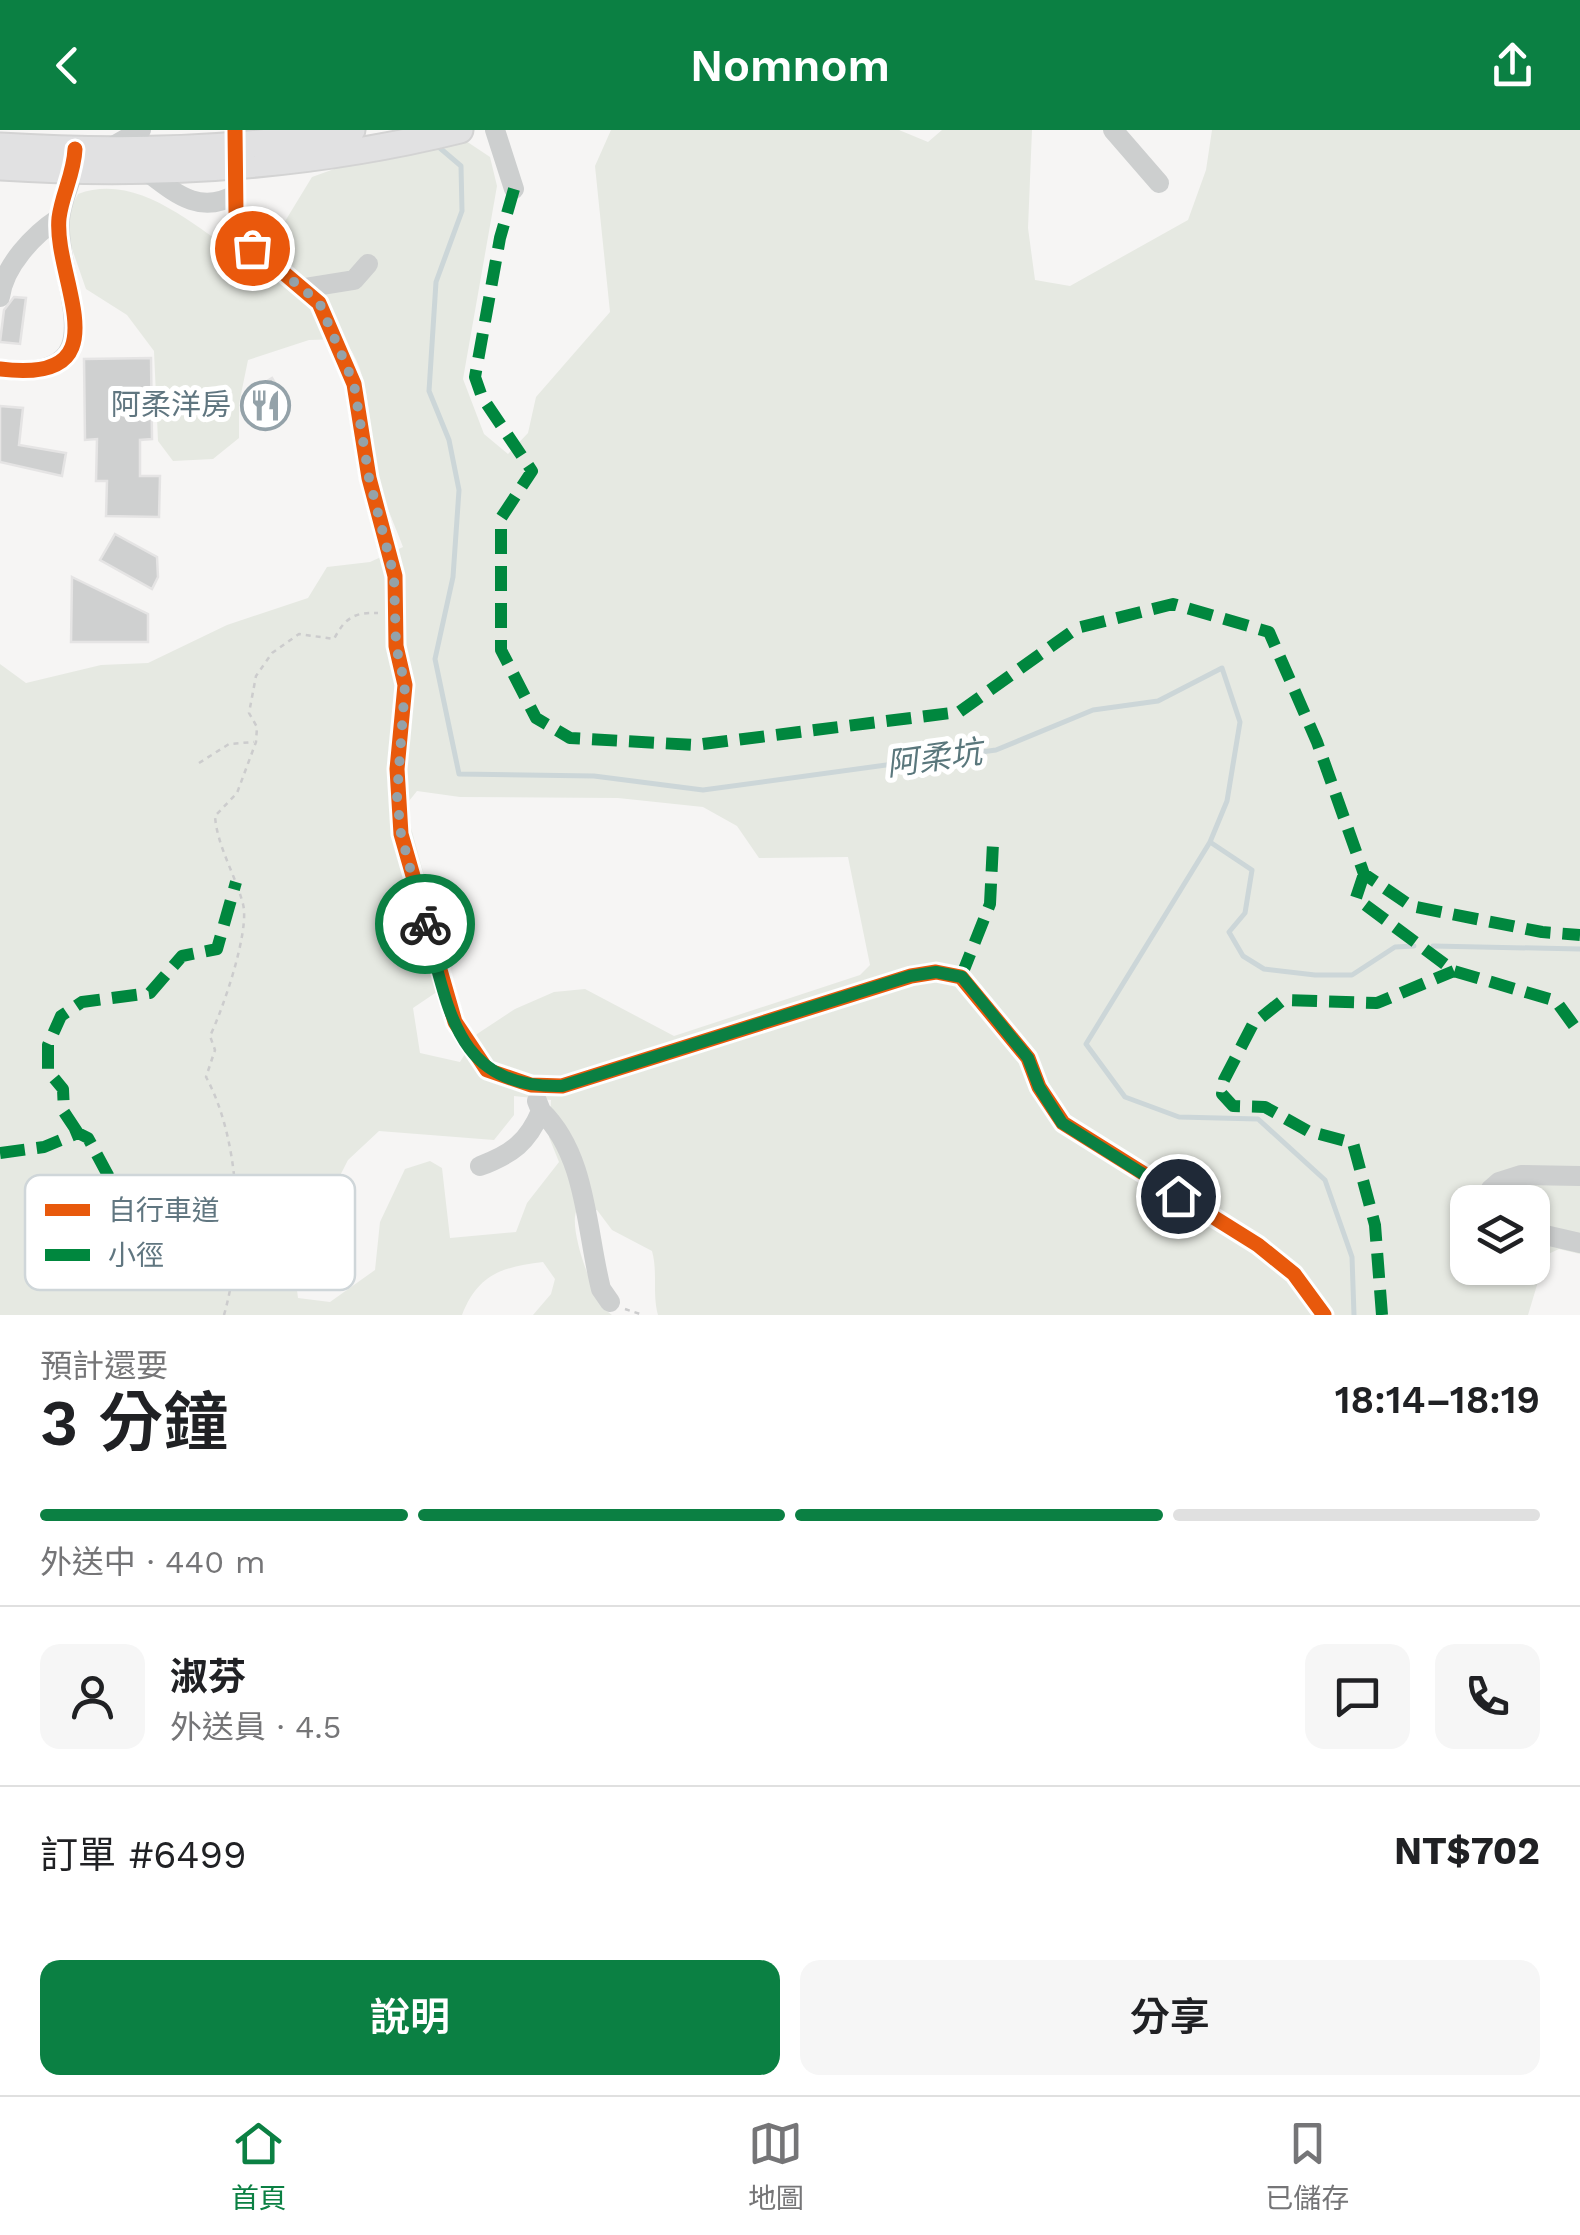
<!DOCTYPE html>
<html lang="zh-TW">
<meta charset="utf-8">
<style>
body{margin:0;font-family:"Work Sans","Noto Sans TC",sans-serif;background:#f6f6f6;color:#202124;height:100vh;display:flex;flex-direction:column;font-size:38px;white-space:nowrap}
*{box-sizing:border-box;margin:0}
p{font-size:32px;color:#757577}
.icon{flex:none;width:55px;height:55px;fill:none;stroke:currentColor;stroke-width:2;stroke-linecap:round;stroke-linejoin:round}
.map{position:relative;height:1185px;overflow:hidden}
.drawer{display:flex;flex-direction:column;background:#fff;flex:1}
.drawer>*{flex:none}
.fabs{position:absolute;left:1450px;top:1055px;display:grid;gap:20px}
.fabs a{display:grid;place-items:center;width:100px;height:100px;border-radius:20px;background:#fff;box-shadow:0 2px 8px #0004;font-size:50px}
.pin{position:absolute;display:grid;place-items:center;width:85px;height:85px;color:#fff;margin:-42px;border:5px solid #fff;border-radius:50%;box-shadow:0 2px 10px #0007}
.courier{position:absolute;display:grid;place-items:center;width:100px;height:100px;margin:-50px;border:8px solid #0b8043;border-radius:50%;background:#fff;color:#222;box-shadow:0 2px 12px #0007}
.overview em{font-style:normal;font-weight:600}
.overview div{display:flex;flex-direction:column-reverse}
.overview{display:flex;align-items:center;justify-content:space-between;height:170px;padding:0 40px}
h1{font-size:65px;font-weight:600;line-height:75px}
.bar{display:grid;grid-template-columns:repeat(4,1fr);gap:15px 10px;align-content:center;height:120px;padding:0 40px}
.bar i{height:12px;border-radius:8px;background:#e0e0e0}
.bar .current{background:#0b8043}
.bar p{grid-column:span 4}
.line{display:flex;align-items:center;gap:25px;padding:0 40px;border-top:2px solid #e0e0e0}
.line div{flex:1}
.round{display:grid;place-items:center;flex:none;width:105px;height:105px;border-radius:20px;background:#f6f6f6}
.primary-button{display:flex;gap:20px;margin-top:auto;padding:20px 40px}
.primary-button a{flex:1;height:115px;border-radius:20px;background:#0b8043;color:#fff;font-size:40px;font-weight:600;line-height:115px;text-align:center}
.primary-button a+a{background:#f6f6f6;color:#202124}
header{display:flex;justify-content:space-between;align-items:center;height:130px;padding:0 40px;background:#0b8043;color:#fff;font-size:45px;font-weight:600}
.menu{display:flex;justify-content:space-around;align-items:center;height:140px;border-top:2px solid #e0e0e0;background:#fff;font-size:28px;color:#757577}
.menu a{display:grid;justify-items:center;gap:5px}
.menu .current{color:#0b8043}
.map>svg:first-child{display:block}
.green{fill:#e6e9e2;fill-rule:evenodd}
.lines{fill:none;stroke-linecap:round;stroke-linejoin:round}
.stream{stroke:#ccd6d8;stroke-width:5}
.building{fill:#cfd0d0;stroke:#e5e4e4;stroke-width:2.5}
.major-casing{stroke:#d3d3d3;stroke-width:29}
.path{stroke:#cccccd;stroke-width:2.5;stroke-dasharray:5 5;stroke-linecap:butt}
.minor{stroke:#cdcfcf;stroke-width:20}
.major{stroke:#e1e1e2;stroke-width:25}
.quiet{stroke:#00873e;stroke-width:12;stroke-dasharray:25 12;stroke-linecap:butt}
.cycleway-casing{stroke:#fff;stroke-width:21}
.cycleway{stroke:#e8590c;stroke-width:15}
.done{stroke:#94a2a9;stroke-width:10;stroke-dasharray:0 18}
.route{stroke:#0b8043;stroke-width:12}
.labels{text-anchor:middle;stroke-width:10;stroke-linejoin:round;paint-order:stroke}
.poi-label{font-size:30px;fill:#607680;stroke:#fff;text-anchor:end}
.water-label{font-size:32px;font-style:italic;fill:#5a777c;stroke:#fff}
.key{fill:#fff;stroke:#cfd6d9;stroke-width:2.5}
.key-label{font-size:28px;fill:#607680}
</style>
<header><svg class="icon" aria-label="back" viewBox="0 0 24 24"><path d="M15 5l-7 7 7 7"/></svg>Nomnom<svg class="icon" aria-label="share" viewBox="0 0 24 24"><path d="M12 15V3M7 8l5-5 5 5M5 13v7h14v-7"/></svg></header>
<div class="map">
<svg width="1580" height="1185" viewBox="0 0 1580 1185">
<rect width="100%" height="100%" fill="#f6f5f4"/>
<!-- green -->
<path class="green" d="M611,0H899L928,12L942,0H1032L1028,98L1035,150L1070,156L1188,90L1206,40L1212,0H1580V1124L1559,1119L1546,1125L1528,1185H658C652,1163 658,1143 652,1121L612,1100L597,1080L576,1082C569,1102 595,1174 612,1185H533L551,1164L555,1149L543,1132C502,1137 478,1144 462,1185H0V534L26,553L101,535L148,533L227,495L308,468L327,437L370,432L403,417C394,393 382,368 377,343C367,299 374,246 343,209L309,210L248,230L239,274V308L213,329L173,331L158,311L154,221L127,185L86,159L63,93L78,64C138,42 193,96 242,127L273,111L312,47L351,33L466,11L490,27L497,56L463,249L484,304L508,324L528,303L536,267L610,182L595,36ZM417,661L460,667L618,668L703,677L737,696L759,728L848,727L870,835L860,845L674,906L585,859L554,862L515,879L477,904L460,932L420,923L413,878L453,851L405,676ZM514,966L551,970L549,1007L559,1032L527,1073L516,1102L450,1108L442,1038L430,1031L405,1039L380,1092L375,1140L330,1172L298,1168L294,1136L348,1030L379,1001L494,1010L514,985ZM1468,1072H1532V1138H1468Z"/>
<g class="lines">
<!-- stream -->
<path class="stream" d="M434,13L461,36L462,81L436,152L429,261L449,310L459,360L453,447L435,529L459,644L594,646L703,660L996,620L1093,580L1158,571L1222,538L1240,592L1227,671L1210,712L1086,914L1125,967L1179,987L1258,989L1325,1050L1352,1127L1354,1185
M1210,712L1252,740L1245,783L1229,802L1243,826L1264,839L1315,845H1352L1395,817L1414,816
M1433,816L1580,819"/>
</g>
<!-- building -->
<path class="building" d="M14,167L26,168L20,214L0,212L4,180Z
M151,228L152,309L140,310V346H160L159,387L106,386L107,351H96L97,309L85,310L84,229Z
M272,248L285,270L261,285L248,263Z
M0,276L23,278L19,315L66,323L62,346L0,332Z
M115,404L157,427L158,447L152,459L100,430Z
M72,447L148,484V512H71Z"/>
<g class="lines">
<defs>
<path id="major" d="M0,16C115,23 239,21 352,0
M0,37C154,47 310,37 460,0"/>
</defs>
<!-- major casing -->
<use href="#major" class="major-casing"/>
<!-- path -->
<path class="path" d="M199,633L229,614L254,612
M625,1179L643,1185
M224,1185C244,1116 241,1011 206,947L215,920L210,906C223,879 250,801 243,774C235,744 217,716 215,686L237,663L256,612L257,597L249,583L256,546L272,523L299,504L334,509C345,488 354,482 378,483"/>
<!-- minor -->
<path class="minor" d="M235,0L236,82L245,110L319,173L354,254L369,348L395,446L396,516L405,555L397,639L401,704L455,892L487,940L531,955L562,956L911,846L936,842L961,847L1028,928L1039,957L1063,993L1258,1115L1294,1144L1324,1185
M495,0L514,59
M1113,0L1159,53
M110,18L141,0
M146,41C175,63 200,86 236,64
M304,158L354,150L368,134
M0,167C4,136 33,105 59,88
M0,239C121,254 56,154 60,90C61,69 74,51 74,29
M541,981C587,1025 586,1100 601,1159L610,1172
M480,1036C512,1024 528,1012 541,981L537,971
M1494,1072L1491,1059L1499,1052L1521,1045L1580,1046
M1532,1102L1580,1113"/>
<!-- major -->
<use href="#major" class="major"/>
<!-- quiet -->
<path class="quiet" d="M514,59L500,108L475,247L482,267L532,341L501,388V520L536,588L570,608L695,615L959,582L1077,498L1173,474L1269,502L1317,612L1364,744L1411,776L1542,802L1580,805
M1364,744L1356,768L1454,841L1556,871L1580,904
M961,847L990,774L993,713
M78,1003L64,982L63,959L48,941V915L61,886L82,872L150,863L182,826L217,819L236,752
M0,1023L44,1017L78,1003L88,1008L110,1049
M1382,1185L1375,1095L1353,1013L1308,1001L1265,977L1233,976L1222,964L1224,950L1253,894L1283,870L1377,873L1454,841"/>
<defs>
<path id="cycleway" d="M235,0L236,82L245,110L319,173L354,254L369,348L395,446L396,516L405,555L397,639L401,704L455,892L487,940L531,955L562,956L911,846L936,842L961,847L1028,928L1039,957L1063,993L1258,1115L1294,1144L1324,1185
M0,239C127,255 53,149 59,88C62,64 74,44 75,19"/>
</defs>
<!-- cycleway casing -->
<use href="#cycleway" class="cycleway-casing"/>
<!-- cycleway -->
<use href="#cycleway" class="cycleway"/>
</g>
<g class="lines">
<!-- done -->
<path class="done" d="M252,118L319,172L354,254L369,348L394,446L396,516L405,555L397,666L401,704L425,794"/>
<!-- route -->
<path class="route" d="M425,794C449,877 454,959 562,956L910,846L936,842L962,847L1028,928L1039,957L1062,993L1178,1066"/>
</g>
<!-- icons -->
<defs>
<symbol id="restaurant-ring" viewBox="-11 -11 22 22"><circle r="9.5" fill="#fff" stroke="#94a2a9" stroke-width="1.5"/><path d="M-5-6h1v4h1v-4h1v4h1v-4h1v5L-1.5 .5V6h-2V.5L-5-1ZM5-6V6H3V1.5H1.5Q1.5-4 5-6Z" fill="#94a2a9"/></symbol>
</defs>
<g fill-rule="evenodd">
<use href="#restaurant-ring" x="238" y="248" width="55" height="55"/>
</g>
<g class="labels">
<!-- poi labels -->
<g class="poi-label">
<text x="231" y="285">阿柔洋房</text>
</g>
<!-- water labels -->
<g class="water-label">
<text transform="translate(934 628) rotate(-8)" y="11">阿柔坑</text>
</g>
</g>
<!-- legend -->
<rect x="25" y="1045" width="330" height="115" rx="15" class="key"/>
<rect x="45" y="1074" width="45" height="12" fill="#e8590c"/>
<rect x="45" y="1119" width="45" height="12" fill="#00873e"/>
<g class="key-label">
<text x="108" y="1090">自行車道</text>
<text x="108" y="1135">小徑</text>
</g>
</svg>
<div class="fabs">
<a><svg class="icon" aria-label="layers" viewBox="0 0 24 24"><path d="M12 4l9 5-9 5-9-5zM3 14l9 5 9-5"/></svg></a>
</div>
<div class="pin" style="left:252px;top:118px;background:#ea580c"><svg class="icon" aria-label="bag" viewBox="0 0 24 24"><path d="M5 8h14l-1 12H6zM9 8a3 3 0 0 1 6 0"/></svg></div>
<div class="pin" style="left:1178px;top:1066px;background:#1f2937"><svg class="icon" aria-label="home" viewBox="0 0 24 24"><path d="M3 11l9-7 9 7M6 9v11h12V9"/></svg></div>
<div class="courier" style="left:425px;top:794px"><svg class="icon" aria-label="bike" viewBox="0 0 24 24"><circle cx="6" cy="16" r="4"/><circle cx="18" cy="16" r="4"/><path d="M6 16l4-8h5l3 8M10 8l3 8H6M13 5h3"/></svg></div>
</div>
<section class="drawer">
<div class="overview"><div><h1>3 分鐘</h1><p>預計還要</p></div><em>18:14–18:19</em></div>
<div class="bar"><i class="current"></i><i class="current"></i><i class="current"></i><i></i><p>外送中 · 440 m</p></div>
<div class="line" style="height:180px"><a class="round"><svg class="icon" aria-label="person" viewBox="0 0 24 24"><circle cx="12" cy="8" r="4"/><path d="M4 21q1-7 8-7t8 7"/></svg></a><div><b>淑芬</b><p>外送員 · 4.5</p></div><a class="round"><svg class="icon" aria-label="chat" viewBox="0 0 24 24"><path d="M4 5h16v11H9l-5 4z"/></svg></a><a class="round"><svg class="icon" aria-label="phone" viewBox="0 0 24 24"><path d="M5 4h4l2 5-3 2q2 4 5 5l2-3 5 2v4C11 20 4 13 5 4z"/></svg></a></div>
<div class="line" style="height:130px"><div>訂單 #6499</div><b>NT$702</b></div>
<div class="primary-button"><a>說明</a><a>分享</a></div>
</section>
<nav class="menu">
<a class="current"><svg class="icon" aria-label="home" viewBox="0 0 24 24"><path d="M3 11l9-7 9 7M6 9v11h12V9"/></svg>首頁</a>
<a><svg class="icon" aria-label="map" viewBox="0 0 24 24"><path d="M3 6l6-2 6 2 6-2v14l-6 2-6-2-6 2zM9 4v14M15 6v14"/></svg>地圖</a>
<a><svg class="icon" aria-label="saved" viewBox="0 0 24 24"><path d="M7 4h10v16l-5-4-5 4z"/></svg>已儲存</a>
</nav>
